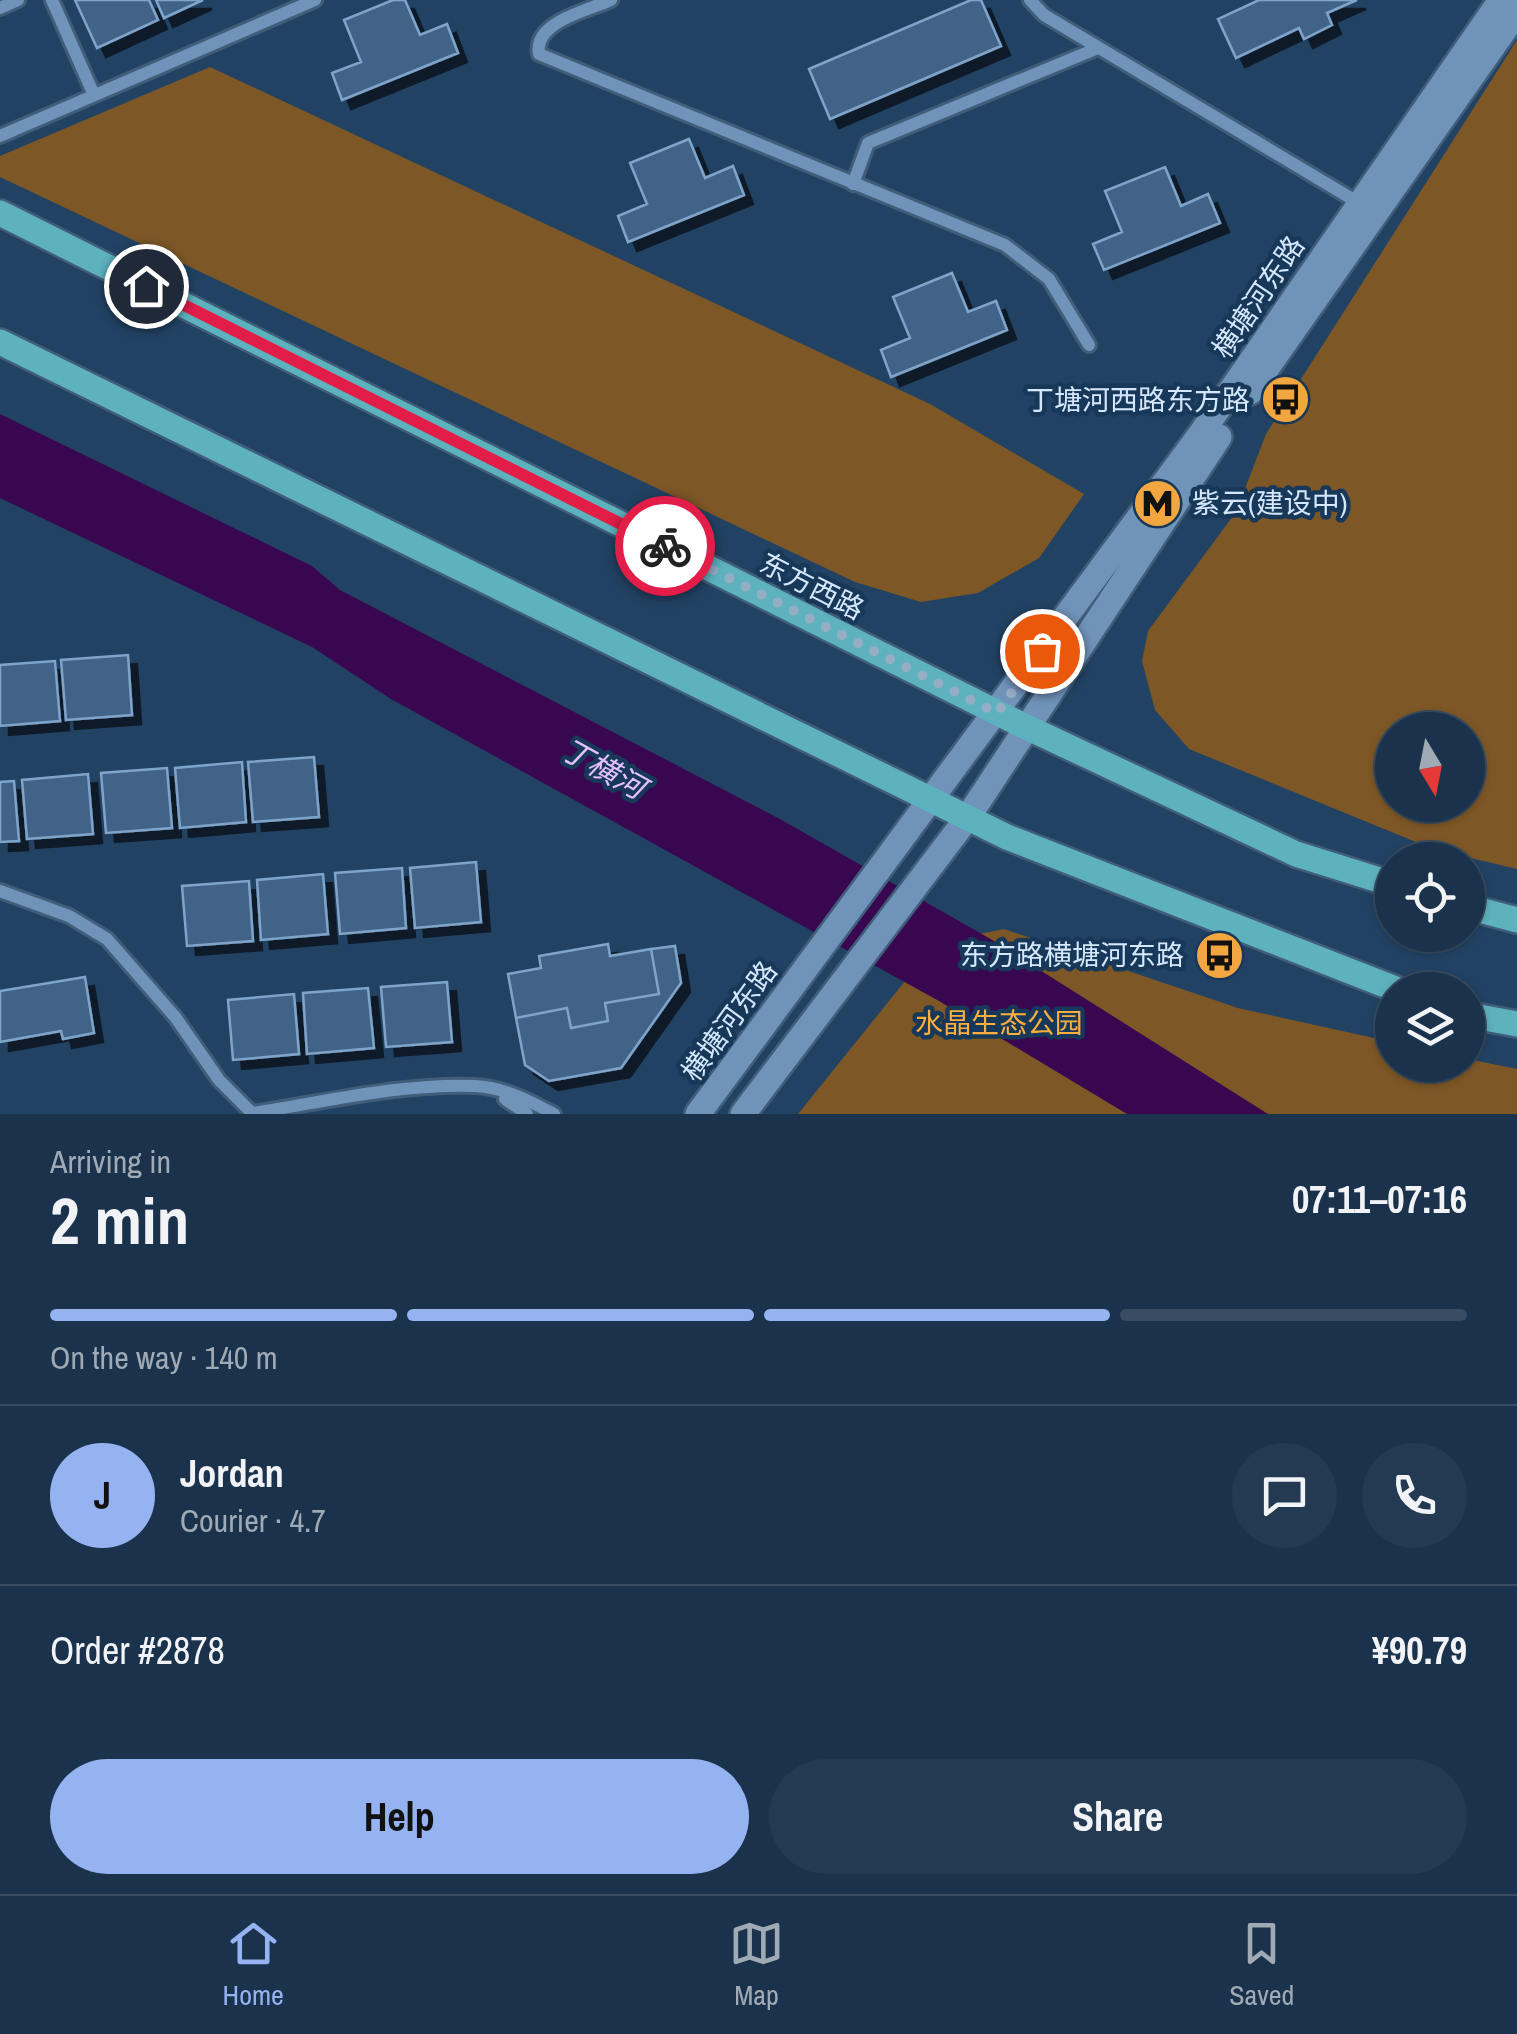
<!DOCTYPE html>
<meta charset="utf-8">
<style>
body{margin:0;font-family:"Archivo Narrow","Noto Sans SC",sans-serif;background:#233a52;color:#f1f3f6;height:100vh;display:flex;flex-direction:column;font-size:38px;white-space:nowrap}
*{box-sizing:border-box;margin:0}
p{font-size:32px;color:#9faab5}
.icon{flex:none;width:55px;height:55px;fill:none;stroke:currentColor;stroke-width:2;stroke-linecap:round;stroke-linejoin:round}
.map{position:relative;height:1114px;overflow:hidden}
.sheet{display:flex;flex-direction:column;background:#1a324b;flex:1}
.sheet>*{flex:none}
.needle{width:65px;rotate:170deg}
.tools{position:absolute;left:1375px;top:712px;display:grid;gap:20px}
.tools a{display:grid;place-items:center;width:110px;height:110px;border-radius:50%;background:#1a324b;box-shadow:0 2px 8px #0004,0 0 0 2px #384d63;font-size:50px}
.pin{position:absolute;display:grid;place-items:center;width:85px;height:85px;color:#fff;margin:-42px;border:5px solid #fff;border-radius:50%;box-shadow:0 2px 10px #0007}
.courier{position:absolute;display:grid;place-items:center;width:100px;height:100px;margin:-50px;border:8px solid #e11d48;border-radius:50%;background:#fff;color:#222;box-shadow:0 2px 12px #0007}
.summary em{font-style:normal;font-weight:800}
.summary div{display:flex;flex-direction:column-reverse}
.summary{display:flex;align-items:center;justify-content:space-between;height:170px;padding:0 50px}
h1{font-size:65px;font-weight:800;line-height:75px}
.bar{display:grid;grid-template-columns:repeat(4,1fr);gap:15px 10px;align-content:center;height:120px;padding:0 50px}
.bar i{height:12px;border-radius:8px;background:#384d63}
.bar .selected{background:#95b2f1}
.bar p{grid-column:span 4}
.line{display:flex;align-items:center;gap:25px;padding:0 50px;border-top:2px solid #384d63}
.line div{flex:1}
.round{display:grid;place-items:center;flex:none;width:105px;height:105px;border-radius:52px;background:#233a52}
.action{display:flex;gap:20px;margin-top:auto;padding:20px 50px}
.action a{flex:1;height:115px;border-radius:60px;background:#95b2f1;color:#111;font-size:40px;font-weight:800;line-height:115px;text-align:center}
.action a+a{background:#233a52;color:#f1f3f6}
.tabs{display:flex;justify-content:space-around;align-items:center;height:140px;border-top:2px solid #384d63;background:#1a324b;font-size:28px;color:#9faab5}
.tabs a{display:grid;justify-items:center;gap:5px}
.tabs .selected{color:#95b2f1}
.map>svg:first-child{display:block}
.green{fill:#7d5726;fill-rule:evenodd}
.water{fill:#380750}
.building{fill:#426488;stroke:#7fa4ca;stroke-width:2.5;filter:url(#shadow)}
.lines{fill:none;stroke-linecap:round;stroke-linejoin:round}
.lane-casing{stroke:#405d7a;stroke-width:18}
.secondary-casing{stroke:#405d7a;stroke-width:30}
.primary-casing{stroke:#405d7a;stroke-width:30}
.lane{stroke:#7093b9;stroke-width:12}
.secondary{stroke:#7093b9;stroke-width:25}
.primary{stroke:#5db2be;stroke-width:25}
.done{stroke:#96adc7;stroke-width:10;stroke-dasharray:0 18}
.route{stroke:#e11d48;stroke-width:12}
.labels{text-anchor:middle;stroke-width:9;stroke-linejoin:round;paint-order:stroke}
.street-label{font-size:28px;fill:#d4e7fc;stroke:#173858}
.poi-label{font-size:28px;fill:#d4e7fc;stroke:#173858;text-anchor:end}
.park-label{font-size:28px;fill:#feae3f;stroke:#173858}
.water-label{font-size:30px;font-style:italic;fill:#e4c0fe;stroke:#173858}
</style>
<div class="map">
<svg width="1517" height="1114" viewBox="0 0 1517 1114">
<defs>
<filter id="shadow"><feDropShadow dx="9" dy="9" stdDeviation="0" flood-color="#0009"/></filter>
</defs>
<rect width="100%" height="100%" fill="#224264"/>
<!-- green -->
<path class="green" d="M1517,40V869L1433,849L1189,749L1155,710L1142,661L1148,631L1236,512L1266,434ZM1468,730V805H1392V730Z
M210,67L930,404L1084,494L1039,558L978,593L921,602L855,582L0,177V156Z
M1004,929L1238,1008L1392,1042V1065H1468V1059L1517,1069V1114H798L922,960L955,939Z"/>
<!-- water -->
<path class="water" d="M0,414L312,566L340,590L780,819L994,941L1268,1114H1127L939,1001L391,699L312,647L0,498Z"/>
<!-- building -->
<path class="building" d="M75,0H149L158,20L97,48Z
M156,0H203L164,18Z
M393,0H405L420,35L447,24L458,53L342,100L332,73L361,62L344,20Z
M971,0H981L1001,46L830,119L809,69Z
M1259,0H1357L1327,13L1332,25L1304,39L1299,28L1236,58L1218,19Z
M689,139L705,178L733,166L744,195L628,242L618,216L647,204L630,163Z
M1165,167L1181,206L1208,194L1220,223L1104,270L1093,244L1122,232L1105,191Z
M952,273L968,312L996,301L1007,330L891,377L881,350L910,338L893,297Z
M128,655L132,715L66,720L61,660Z
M55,661L60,721L0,726V665Z
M314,757L319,817L253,822L248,762Z
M242,762L246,822L180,828L175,768Z
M167,768L172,828L106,833L101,773Z
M88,774L93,834L27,839L22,780Z
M14,781L19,841L0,842V782Z
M476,862L481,922L415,928L410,868Z
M402,868L406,928L340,934L335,873Z
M323,874L328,934L261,940L257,880Z
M249,881L253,941L187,946L182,886Z
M608,944L610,956L651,949L659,994L605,1003L608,1021L571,1028L567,1008L516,1018L508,974L541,968L539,956Z
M675,946L681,983L621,1068L549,1081L525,1065L516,1018L567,1008L571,1028L608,1021L605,1003L659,994L651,949Z
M85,977L94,1033L63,1039L61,1031L0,1042V991Z
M447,982L452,1042L386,1047L381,987Z
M368,988L374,1048L307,1054L303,993Z
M294,994L299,1054L233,1060L228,1000Z"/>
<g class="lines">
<defs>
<path id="lane" d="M52,0L94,95
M611,0C587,11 533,22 539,54L1005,245L1049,279L1089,345
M1030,0L1044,15L1359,203
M0,8L18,0
M0,136L315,0
M853,184L868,143L1098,48
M0,891L69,916L107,939L176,1018L219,1080L253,1114
M505,1099L527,1114
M253,1113C325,1102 402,1083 475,1086C503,1087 530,1101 554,1114"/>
<path id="secondary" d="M1250,392L1517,12
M698,1114L1200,435L1501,0
M743,1114L968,817L1219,437"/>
<path id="primary" d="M0,213L1018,723L1296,854L1392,884
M0,342L1007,837L1398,990
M1468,907L1517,920
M1468,1015L1517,1024"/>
</defs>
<!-- lane casing -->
<use href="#lane" class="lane-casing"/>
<!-- secondary casing -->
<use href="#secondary" class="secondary-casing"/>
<!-- primary casing -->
<use href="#primary" class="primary-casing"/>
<!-- lane -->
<use href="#lane" class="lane"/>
<!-- secondary -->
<use href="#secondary" class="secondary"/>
<!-- primary -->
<use href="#primary" class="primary"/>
</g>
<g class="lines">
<!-- done -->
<path class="done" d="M665,546L997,713L1042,651"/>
<!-- route -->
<path class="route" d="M146,286L665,546"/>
</g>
<!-- icons -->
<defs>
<symbol id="bus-disc" viewBox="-11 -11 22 22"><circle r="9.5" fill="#f1a640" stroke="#173858"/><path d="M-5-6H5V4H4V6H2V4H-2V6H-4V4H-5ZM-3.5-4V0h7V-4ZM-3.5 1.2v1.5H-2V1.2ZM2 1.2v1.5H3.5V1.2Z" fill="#111"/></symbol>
<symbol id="metro-disc" viewBox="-11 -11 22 22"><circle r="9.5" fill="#f1a640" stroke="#173858"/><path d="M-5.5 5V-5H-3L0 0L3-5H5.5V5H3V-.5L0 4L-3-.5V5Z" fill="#111"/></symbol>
</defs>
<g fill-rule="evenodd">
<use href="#bus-disc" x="1258" y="372" width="55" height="55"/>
<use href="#metro-disc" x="1130" y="476" width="55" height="55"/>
<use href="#bus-disc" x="1192" y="928" width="55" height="55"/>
</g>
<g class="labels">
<!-- street labels -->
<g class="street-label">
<text transform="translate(1258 297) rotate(-56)" y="10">横塘河东路</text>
<text transform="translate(812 586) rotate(27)" y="10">东方西路</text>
<text transform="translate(729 1021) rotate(-54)" y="10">横塘河东路</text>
</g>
<!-- poi labels -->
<g class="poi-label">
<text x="1250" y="410">丁塘河西路东方路</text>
<text x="1192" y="513" text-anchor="start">紫云(建设中)</text>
<text x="1184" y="965">东方路横塘河东路</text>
</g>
<!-- park labels -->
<g class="park-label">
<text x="999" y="1033">水晶生态公园</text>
</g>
<!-- water labels -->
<g class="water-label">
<text transform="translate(603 769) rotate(29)" y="10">丁横河</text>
</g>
</g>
</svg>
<div class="tools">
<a><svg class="needle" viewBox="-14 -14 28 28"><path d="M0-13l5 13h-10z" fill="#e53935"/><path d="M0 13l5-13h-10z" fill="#9faab5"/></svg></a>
<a><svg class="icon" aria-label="locate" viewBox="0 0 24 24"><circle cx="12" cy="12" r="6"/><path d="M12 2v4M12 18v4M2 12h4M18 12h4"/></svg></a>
<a><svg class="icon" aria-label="layers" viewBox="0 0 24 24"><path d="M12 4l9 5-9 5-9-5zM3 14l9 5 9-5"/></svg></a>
</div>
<div class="pin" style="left:1042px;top:651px;background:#ea580c"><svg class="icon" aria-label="bag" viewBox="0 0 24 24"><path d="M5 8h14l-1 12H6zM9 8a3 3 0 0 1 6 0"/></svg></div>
<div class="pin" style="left:146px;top:286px;background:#1f2937"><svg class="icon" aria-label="home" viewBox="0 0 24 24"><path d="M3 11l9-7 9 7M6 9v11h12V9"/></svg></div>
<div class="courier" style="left:665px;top:546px"><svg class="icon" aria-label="bike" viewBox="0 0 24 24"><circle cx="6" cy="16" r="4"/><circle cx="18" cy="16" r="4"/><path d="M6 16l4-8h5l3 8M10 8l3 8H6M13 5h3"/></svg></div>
</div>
<section class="sheet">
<div class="summary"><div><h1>2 min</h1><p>Arriving in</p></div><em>07:11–07:16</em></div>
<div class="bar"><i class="selected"></i><i class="selected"></i><i class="selected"></i><i></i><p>On the way · 140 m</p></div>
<div class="line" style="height:180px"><b class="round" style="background:#95b2f1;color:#111">J</b><div><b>Jordan</b><p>Courier · 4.7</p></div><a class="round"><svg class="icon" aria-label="chat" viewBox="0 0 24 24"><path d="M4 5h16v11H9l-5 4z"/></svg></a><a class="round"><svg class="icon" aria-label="phone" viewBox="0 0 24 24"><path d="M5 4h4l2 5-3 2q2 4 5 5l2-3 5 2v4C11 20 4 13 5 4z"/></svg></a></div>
<div class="line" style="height:130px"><div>Order #2878</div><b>¥90.79</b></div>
<div class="action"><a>Help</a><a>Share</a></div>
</section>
<nav class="tabs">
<a class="selected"><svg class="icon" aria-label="home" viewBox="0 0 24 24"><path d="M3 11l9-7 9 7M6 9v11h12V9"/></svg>Home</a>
<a><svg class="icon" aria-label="map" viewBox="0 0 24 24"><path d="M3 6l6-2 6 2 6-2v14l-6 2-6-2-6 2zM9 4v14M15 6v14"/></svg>Map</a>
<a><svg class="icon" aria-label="saved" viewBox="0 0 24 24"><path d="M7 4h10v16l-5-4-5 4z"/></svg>Saved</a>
</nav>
